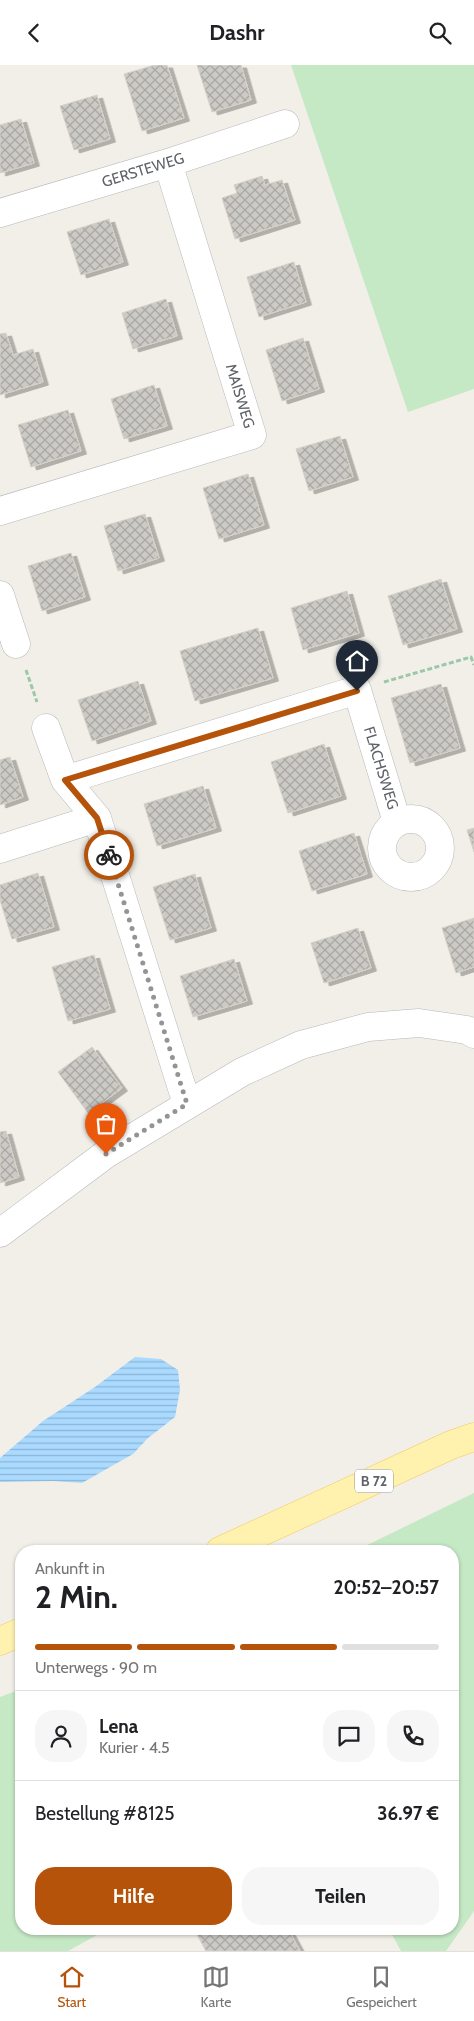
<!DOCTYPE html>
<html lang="de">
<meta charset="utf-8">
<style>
body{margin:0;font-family:Cabin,sans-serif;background:#f6f6f6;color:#202124;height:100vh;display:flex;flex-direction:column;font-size:19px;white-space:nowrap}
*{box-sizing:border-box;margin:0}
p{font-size:16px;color:#757577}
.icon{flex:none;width:28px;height:28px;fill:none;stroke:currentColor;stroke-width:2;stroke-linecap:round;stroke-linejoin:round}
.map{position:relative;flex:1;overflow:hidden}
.drawer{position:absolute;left:15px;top:1480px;width:444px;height:390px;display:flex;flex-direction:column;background:#fff;border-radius:20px;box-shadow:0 1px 4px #0004}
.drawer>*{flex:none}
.pin{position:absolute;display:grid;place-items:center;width:42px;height:42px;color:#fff;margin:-51px -21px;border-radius:50% 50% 50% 0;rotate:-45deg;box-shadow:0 0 5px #0007}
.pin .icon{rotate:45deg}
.courier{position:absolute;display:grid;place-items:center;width:50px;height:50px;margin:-25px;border:4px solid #b45309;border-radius:50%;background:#fff;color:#222;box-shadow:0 1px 6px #0007}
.summary em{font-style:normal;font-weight:700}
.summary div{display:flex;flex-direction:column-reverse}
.summary{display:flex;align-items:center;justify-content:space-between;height:85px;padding:0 20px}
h1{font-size:32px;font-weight:700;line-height:38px}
.bar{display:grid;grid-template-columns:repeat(4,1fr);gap:8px 5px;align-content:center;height:60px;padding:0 20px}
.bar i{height:6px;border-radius:4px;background:#e0e0e0}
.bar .current{background:#b45309}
.bar p{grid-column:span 4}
.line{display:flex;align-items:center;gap:12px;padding:0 20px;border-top:1px solid #e0e0e0}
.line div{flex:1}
.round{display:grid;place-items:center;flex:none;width:52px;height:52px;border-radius:20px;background:#f6f6f6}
.primary-button{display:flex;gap:10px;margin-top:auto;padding:10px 20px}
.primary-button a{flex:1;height:58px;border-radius:20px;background:#b45309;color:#fff;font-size:20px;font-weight:700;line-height:58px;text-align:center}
.primary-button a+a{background:#f6f6f6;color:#202124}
header{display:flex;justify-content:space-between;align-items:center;height:65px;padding:0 20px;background:#fff;font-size:22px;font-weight:700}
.dock{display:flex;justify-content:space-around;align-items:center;height:70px;border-top:1px solid #e0e0e0;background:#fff;font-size:14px;color:#757577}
.dock a{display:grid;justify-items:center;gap:2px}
.dock .current{color:#b45309}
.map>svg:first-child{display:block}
.grass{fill:#c5e8c5}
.water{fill:url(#water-rules)}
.building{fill:url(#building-cross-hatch);stroke:#d6d1c6;filter:url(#shadow)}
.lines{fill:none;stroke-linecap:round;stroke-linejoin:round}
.minor-casing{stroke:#b5b8bc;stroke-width:29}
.major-casing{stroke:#f2c960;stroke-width:29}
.path{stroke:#9cc7a9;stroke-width:3;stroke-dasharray:5 2.5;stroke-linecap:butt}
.minor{stroke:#fff;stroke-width:28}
.major{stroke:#fff2af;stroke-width:28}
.done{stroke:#929495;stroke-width:5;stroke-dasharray:0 9}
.route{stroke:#b45309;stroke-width:6}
.labels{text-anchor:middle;stroke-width:4.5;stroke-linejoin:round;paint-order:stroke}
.shield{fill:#fff;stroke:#8f9295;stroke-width:1}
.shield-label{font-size:14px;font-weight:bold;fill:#5f6368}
.street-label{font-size:15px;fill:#5f6368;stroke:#fff}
</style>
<header><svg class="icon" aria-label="back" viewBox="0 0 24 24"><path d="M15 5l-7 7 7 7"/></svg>Dashr<svg class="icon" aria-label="search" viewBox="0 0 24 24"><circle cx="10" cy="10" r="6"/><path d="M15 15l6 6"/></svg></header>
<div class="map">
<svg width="474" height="1886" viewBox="0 0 474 1886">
<defs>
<pattern id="water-rules" width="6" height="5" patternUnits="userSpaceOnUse" patternTransform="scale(1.25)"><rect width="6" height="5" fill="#aadaff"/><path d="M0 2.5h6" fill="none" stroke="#8eb4d2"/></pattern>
<pattern id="building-cross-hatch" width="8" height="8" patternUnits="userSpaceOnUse" patternTransform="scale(1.25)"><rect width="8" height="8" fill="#cccac5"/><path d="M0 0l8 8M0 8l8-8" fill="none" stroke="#a9a8a4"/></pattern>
<filter id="shadow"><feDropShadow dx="5.5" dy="3" stdDeviation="0" flood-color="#0004"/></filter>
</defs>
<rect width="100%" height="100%" fill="#f1efe8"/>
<!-- grass -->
<path class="grass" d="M291,0H474V324L408,347Z
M474,1428V1846L446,1886H401L389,1864H452V1486H355Z
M21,1624V1864H108L68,1886H0V1632Z"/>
<!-- water -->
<path class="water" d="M135,1292L161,1294L178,1305L180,1325L175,1352L148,1373L133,1389L82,1418L53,1416L0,1417V1393L43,1356L95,1322Z"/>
<!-- building -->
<path class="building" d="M155,0H167L184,53L142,66L124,9Z
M197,0H241L251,35L212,47Z
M97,30L110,74L74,85L60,41Z
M21,54L34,98L0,108V60Z
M262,111L265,120L282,115L295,155L235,174L222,133L237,128L234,120Z
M109,154L123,197L81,210L67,167Z
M294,197L306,237L259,252L247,212Z
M166,234L177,271L133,284L122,248Z
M6,268L13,290L33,284L43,317L0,330V269Z
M303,273L319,324L282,336L266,285Z
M154,320L167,361L124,374L111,334Z
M68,345L81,386L31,402L18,360Z
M340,371L353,412L309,426L296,384Z
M248,409L264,460L219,474L203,423Z
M145,449L159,493L118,506L104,461Z
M71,488L85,532L42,546L28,501Z
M441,514L457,564L403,580L388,531Z
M347,526L359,568L303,585L291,543Z
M258,563L273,613L195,636L180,586Z
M138,616L151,656L92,676L78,635Z
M441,619L460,683L410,698L391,633Z
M324,679L341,731L288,748L271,697Z
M10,692L23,732L0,740V695Z
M203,721L216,763L157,781L144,739Z
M474,763V787L467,765Z
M354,768L367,809L312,826L299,786Z
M38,808L54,862L12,874L0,835V820Z
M195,809L211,863L170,875L153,822Z
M474,853V902L456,908L442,863Z
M358,863L371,903L324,918L311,878Z
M94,890L110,944L68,956L52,902Z
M234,894L247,936L193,952L180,911Z
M92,982L122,1023L88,1048L58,1007Z
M6,1066L19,1112L0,1118V1067Z
M194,1864H288L300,1886H206Z"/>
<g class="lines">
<defs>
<path id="minor" d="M0,148L168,98L285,59
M0,446L252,370L168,98
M0,530L16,579
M46,663L65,715L97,753L187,1039
M65,715L357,625L397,757
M382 783a29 29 0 1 1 58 0a29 29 0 1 1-58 0Z
M0,784L97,753
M0,1168L106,1089L242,1007L301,980L368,962L419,958L467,965L474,969"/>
<path id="major" d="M220,1486L451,1380L474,1372
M0,1576L21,1567"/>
</defs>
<!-- minor casing -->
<use href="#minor" class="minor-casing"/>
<!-- major casing -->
<use href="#major" class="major-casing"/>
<!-- path -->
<path class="path" d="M26,605L37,637
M384,617L471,592L474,600"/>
<!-- minor -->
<use href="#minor" class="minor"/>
<!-- major -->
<use href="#major" class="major"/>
</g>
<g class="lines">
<!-- done -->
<path class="done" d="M106,1089L187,1039L109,790"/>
<!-- route -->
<path class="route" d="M109,790L97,753L65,715L357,626"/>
</g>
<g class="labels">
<!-- shield labels -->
<rect class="shield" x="355" y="1404.5" width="38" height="23" rx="4"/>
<g class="shield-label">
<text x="374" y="1421">B 72</text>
</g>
<!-- street labels -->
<g class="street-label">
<text transform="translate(143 105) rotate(-17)" y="5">GERSTEWEG</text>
<text transform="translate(240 331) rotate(73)" y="5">MAISWEG</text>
<text transform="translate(381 703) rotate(73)" y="5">FLACHSWEG</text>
</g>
</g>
</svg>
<div class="pin" style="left:106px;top:1089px;background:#ea580c"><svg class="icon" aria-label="bag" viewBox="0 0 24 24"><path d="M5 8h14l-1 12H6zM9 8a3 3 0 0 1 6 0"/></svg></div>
<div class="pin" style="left:357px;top:626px;background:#1f2937"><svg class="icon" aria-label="home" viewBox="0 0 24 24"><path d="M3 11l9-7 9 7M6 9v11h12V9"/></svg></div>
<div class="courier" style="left:109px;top:790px"><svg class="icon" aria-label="bike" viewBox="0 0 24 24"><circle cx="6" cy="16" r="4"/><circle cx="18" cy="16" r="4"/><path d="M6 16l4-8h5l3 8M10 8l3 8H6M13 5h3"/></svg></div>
<section class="drawer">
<div class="summary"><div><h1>2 Min.</h1><p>Ankunft in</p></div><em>20:52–20:57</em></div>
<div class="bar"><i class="current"></i><i class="current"></i><i class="current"></i><i></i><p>Unterwegs · 90 m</p></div>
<div class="line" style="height:90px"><a class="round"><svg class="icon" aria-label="person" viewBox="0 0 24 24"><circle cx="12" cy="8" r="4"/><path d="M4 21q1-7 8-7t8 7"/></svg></a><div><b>Lena</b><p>Kurier · 4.5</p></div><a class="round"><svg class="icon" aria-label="chat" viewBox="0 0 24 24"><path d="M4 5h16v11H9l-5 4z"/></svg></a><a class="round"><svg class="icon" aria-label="phone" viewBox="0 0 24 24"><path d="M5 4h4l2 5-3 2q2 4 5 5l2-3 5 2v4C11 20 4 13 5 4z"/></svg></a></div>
<div class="line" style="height:65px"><div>Bestellung #8125</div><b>36.97 €</b></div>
<div class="primary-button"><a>Hilfe</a><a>Teilen</a></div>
</section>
</div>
<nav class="dock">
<a class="current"><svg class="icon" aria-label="home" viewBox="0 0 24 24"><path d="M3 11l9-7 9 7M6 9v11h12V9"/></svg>Start</a>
<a><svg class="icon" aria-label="map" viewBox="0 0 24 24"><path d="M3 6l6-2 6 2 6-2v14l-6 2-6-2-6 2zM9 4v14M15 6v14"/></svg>Karte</a>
<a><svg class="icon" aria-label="saved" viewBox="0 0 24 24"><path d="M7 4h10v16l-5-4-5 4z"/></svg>Gespeichert</a>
</nav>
